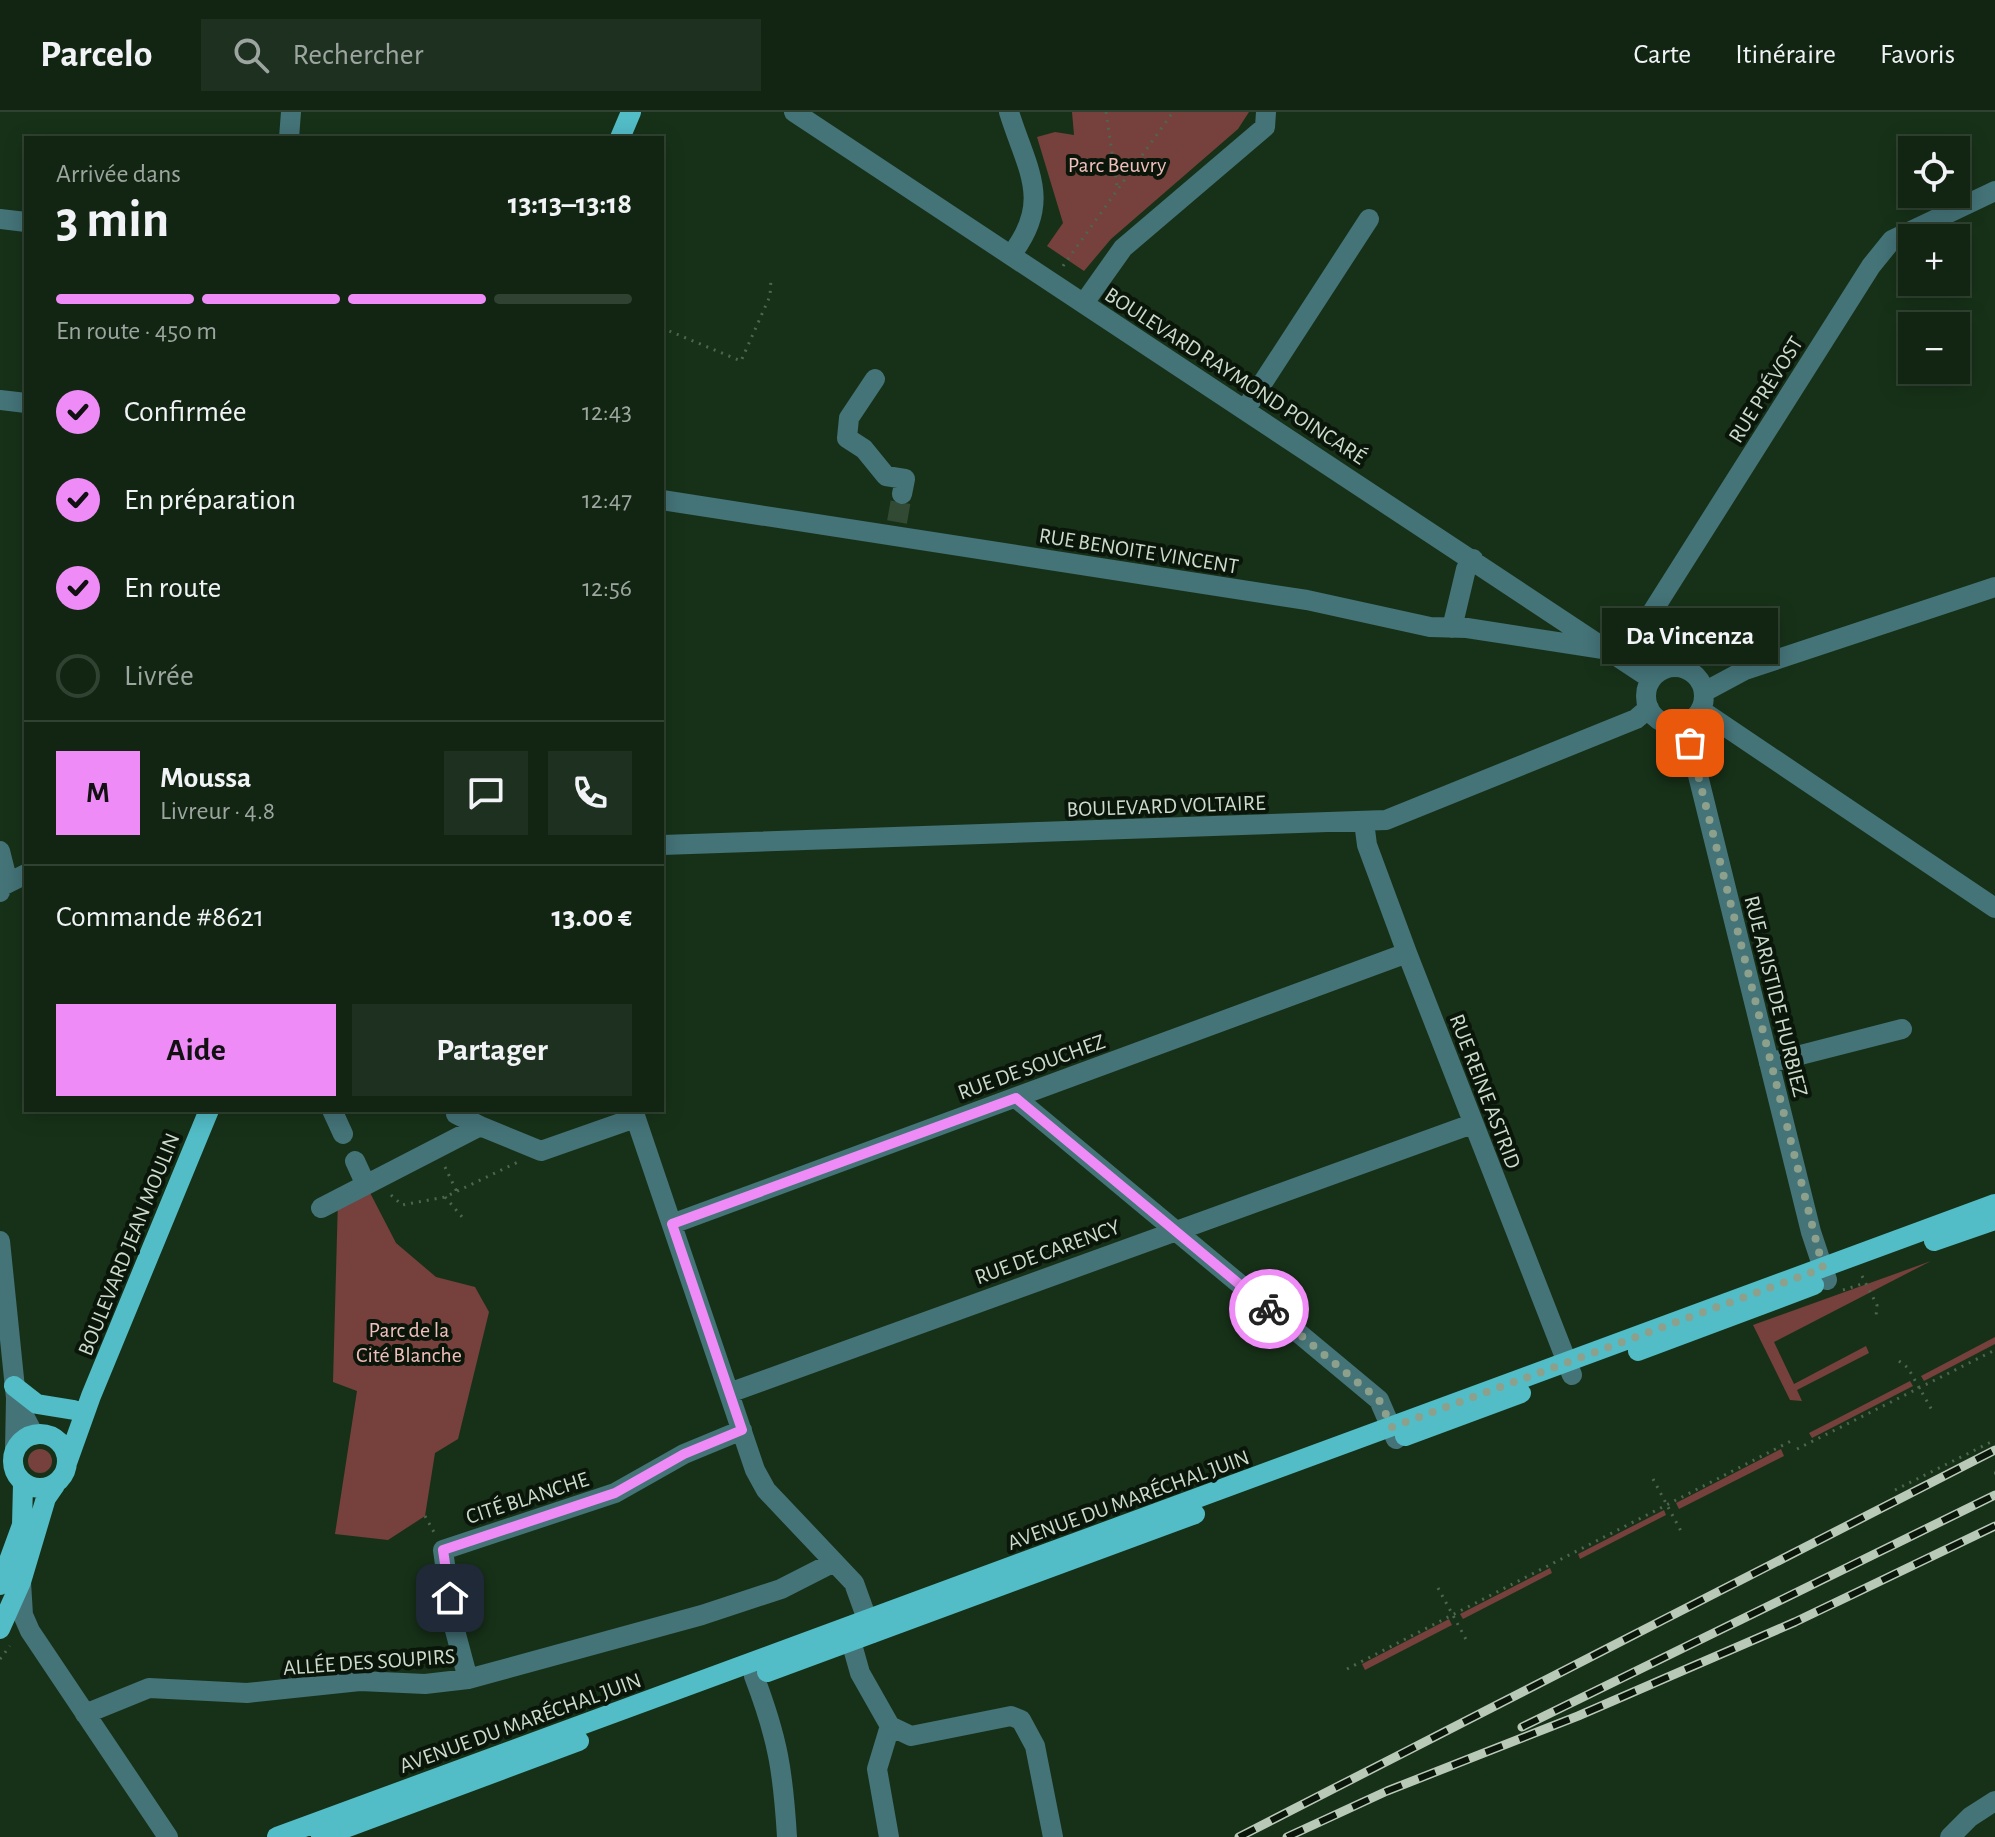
<!DOCTYPE html>
<html lang="fr">
<meta charset="utf-8">
<style>
body{margin:0;font-family:"Alegreya Sans",sans-serif;background:#1e3120;color:#f1f3f6;height:100vh;display:flex;flex-direction:column;font-size:30px;white-space:nowrap}
*{box-sizing:border-box;margin:0}
p{font-size:26px;color:#9ca59f}
.icon{flex:none;width:44px;height:44px;fill:none;stroke:currentColor;stroke-width:2;stroke-linecap:round;stroke-linejoin:round}
.map{position:relative;flex:1;overflow:hidden}
.side{position:absolute;left:24px;top:24px;width:640px;height:976px;display:flex;flex-direction:column;background:#112512;border-radius:0px;box-shadow:0 4px 20px #0003,0 0 0 2px #304232}
.side>*{flex:none}
.buttons{position:absolute;left:1898px;top:24px;display:grid;gap:16px}
.buttons a{display:grid;place-items:center;width:72px;height:72px;border-radius:0px;background:#112512;box-shadow:0 4px 20px #0003,0 0 0 2px #304232;font-size:40px}
.pin{position:absolute;display:grid;place-items:center;width:68px;height:68px;color:#fff;margin:-34px;border-radius:16px;box-shadow:0 4px 12px #0006}
.courier{position:absolute;display:grid;place-items:center;width:80px;height:80px;margin:-40px;border:6px solid #ef8bf7;border-radius:50%;background:#fff;color:#222;box-shadow:0 2px 10px #0007}
.bubble{position:absolute;height:56px;border-radius:0px;background:#112512;box-shadow:0 4px 20px #0003,0 0 0 2px #304232;font-size:26px;font-weight:700;line-height:56px;text-align:center}
.overview em{font-style:normal;font-weight:700}
.overview div{display:flex;flex-direction:column-reverse}
.overview{display:flex;align-items:center;justify-content:space-between;height:136px;padding:0 32px}
h1{font-size:52px;font-weight:700;line-height:60px}
.bar{display:grid;grid-template-columns:repeat(4,1fr);gap:12px 8px;align-content:center;height:96px;padding:0 32px}
.bar i{height:10px;border-radius:6px;background:#304232}
.bar .current{background:#ef8bf7}
.bar p{grid-column:span 4}
.line{display:flex;align-items:center;gap:20px;padding:0 32px;border-top:2px solid #304232}
.line div{flex:1}
.round{display:grid;place-items:center;flex:none;width:84px;height:84px;border-radius:0px;background:#1e3120}
ol{padding:0 32px;list-style:none}
li{display:flex;align-items:center;gap:24px;height:88px}
li p{margin-inline-start:auto}
li .icon{padding:8px;border-radius:50%;background:#ef8bf7;color:#111;stroke-width:4}
li:last-child{color:#9ca59f}
li i{width:44px;height:44px;border:4px solid #304232;border-radius:50%}
.button{display:flex;gap:16px;margin-top:auto;padding:16px 32px}
.button a{flex:1;height:92px;border-radius:0px;background:#ef8bf7;color:#111;font-size:32px;font-weight:700;line-height:92px;text-align:center}
.button a+a{background:#1e3120;color:#f1f3f6}
header{display:flex;align-items:center;gap:48px;box-sizing:border-box;height:112px;padding:0 40px;background:#112512;border-bottom:2px solid #304232}
header strong{font-size:38px}
nav{display:flex;gap:44px;margin-inline-start:auto;font-size:28px}
.search{width:560px;height:72px;background:#1e3120;display:flex;align-items:center;gap:20px;box-sizing:border-box;padding:0 28px;border-radius:0px;color:#9ca59f;font-size:30px}
.map>svg:first-child{display:block}
.green{fill:#76403d}
.lines{fill:none;stroke-linecap:round;stroke-linejoin:round}
.minor-tunnel{stroke:#324a33;stroke-width:20;stroke-dasharray:20 10;stroke-linecap:butt}
.path{stroke:#4e654f;stroke-width:3;stroke-dasharray:2 6;stroke-linecap:butt}
.minor{stroke:#447378;stroke-width:20}
.major{stroke:#52bcc7;stroke-width:20}
.rail-casing{stroke:#b9c9b8;stroke-width:9}
.rail{stroke:#0b160b;stroke-width:6;stroke-dasharray:18;stroke-linecap:butt}
.done{stroke:#8da08c;stroke-width:8;stroke-dasharray:0 14.4}
.route{stroke:#ef8bf7;stroke-width:10}
.labels{text-anchor:middle;stroke-width:8;stroke-linejoin:round;paint-order:stroke}
.park-label{font-size:22px;fill:#f1bfbb;stroke:#0b160b}
.street-label{font-size:22px;fill:#ccdbcb;stroke:#0b160b}
</style>
<header>
<strong>Parcelo</strong>
<div class="search"><svg class="icon" aria-label="search" viewBox="0 0 24 24"><circle cx="10" cy="10" r="6"/><path d="M15 15l6 6"/></svg>Rechercher</div>
<nav><a>Carte</a><a>Itinéraire</a><a>Favoris</a></nav>
</header>
<div class="map">
<svg width="1995" height="1725" viewBox="0 0 1995 1725">
<rect width="100%" height="100%" fill="#173118"/>
<!-- green -->
<path class="green" d="M1072,0H1249L1238,17L1111,127L1084,159L1047,134L1063,111L1037,25L1055,20L1074,23Z
M366,1073L396,1131L436,1165L475,1175L489,1200L458,1327L435,1341L425,1404L388,1428L335,1422L357,1279L333,1270L338,1087Z
M1931,1149L1774,1230L1794,1272L1866,1234L1869,1241L1797,1278L1802,1289L1790,1288L1753,1213Z
M1995,1225V1232L1924,1269L1921,1264Z
M1910,1269L1913,1274L1812,1326L1809,1321Z
M1781,1337L1784,1344L1679,1397L1676,1391Z
M28 1349a12 12 0 1 1 24 0a12 12 0 1 1-24 0Z
M1664,1398L1666,1403L1580,1447L1578,1442Z
M1550,1456L1552,1461L1463,1507L1460,1502Z
M1449,1507L1452,1513L1365,1558L1362,1552Z"/>
<g class="lines">
<!-- minor-tunnel -->
<path class="minor-tunnel" d="M897,410L902,382"/>
<!-- path -->
<path class="path" d="M1106,0L1117,74
M1063,154L1173,0
M662,216L741,249L770,184L771,167
M445,1055L457,1080
M391,1083L402,1093L445,1085L518,1050
M445,1085L463,1106
M1862,1164L1877,1193L1876,1204
M1843,1178L1865,1171
M1899,1249L1908,1256L1933,1300
M1797,1337L1995,1238
M1994,1361H1995
M1653,1367L1682,1421
M1895,1378L1995,1328
M425,1404L435,1422
M1438,1476L1468,1531
M0,1547L10,1534
M1347,1557L1793,1328"/>
<!-- minor -->
<path class="minor" d="M794,0L1651,567
M1009,0C1027,58 1053,89 1011,143
M289,26L291,0
M0,107L26,110
M1084,191L1123,136L1265,15L1266,0
M875,267L849,306L847,326L864,337L886,364L905,367L902,382
M0,288L26,291
M1245,298L1369,107
M662,388L1307,488L1430,515L1467,516L1603,537
M1452,516L1466,457L1473,447
M1632,554V535L1637,524L1871,154L1892,128L1995,79
M1646 584a29 29 0 1 1 58 0a29 29 0 1 1-58 0Z
M1704,580L1745,558L1995,475
M1701,598L1995,796
M1681,612L1690,631L1811,1120L1827,1168
M1364,710L1367,733L1407,841L1572,1263
M662,733L1386,708L1636,607L1649,596
M0,739L6,763L0,780
M4,773L26,762
M1769,951L1902,917
M1016,986L1379,1288L1396,1327
M332,998L343,1022
M633,998L755,1358L766,1378L854,1471L872,1521
M456,1002L480,1014
M355,1049L366,1073
M321,1096L480,1014L541,1039L635,1006
M672,1112L1407,841
M0,1129L16,1286L15,1338
M729,1281L1472,1012
M17,1290L34,1323
M21,1470L23,1503L30,1519L168,1725
M851,1529L860,1561L890,1614L877,1657L889,1725
M754,1564C778,1627 783,1659 787,1725
M468,1567L453,1511L443,1438L615,1381L684,1342L742,1318
M85,1602L149,1576L247,1581L360,1569L425,1572L468,1567L702,1503L781,1477L834,1450
M890,1614L911,1624L1011,1604L1021,1608L1035,1634L1053,1725
M1950,1725L1970,1705L1995,1689"/>
<!-- major -->
<path class="major" d="M620,26L631,0
M1934,1129L1995,1108
M1638,1239L1814,1173
M14,1274L37,1292L74,1298
M13 1349a27 27 0 1 1 54 0a27 27 0 1 1-54 0Z
M1405,1324L1521,1281
M67,1351L91,1284L209,998
M0,1473L22,1413L23,1372
M0,1517L21,1470L46,1386L55,1373
M767,1560L1195,1402
M277,1725L1995,1092
M321,1725L579,1629"/>
<defs>
<path id="rail" d="M1522,1615L1995,1383
M1239,1725L1995,1338
M1287,1725L1387,1679L1578,1604L1795,1510L1995,1414"/>
</defs>
<!-- rail casing -->
<use href="#rail" class="rail-casing"/>
<!-- rail -->
<use href="#rail" class="rail"/>
</g>
<g class="lines">
<!-- done -->
<path class="done" d="M1269,1197L1379,1288L1392,1315L1823,1156L1690,631"/>
<!-- route -->
<path class="route" d="M450,1486L443,1438L615,1381L684,1342L742,1318L672,1112L1016,986L1269,1197"/>
</g>
<g class="labels">
<!-- park labels -->
<g class="park-label">
<text x="1117" y="60">Parc Beuvry</text>
<text x="409" y="1225">Parc de la<tspan x="409" dy="25">Cité Blanche</tspan></text>
</g>
<!-- street labels -->
<g class="street-label">
<text transform="translate(1236 263) rotate(33)" y="8">BOULEVARD RAYMOND POINCARÉ</text>
<text transform="translate(1765 277) rotate(-58)" y="8">RUE PRÉVOST</text>
<text transform="translate(1139 438) rotate(9)" y="8">RUE BENOITE VINCENT</text>
<text transform="translate(1166 693) rotate(-2)" y="8">BOULEVARD VOLTAIRE</text>
<text transform="translate(1777 884) rotate(76)" y="8">RUE ARISTIDE HURBIEZ</text>
<text transform="translate(1031 954) rotate(-20)" y="8">RUE DE SOUCHEZ</text>
<text transform="translate(1486 979) rotate(69)" y="8">RUE REINE ASTRID</text>
<text transform="translate(128 1132) rotate(-68)" y="8">BOULEVARD JEAN MOULIN</text>
<text transform="translate(1047 1139) rotate(-20)" y="8">RUE DE CARENCY</text>
<text transform="translate(527 1385) rotate(-18)" y="8">CITÉ BLANCHE</text>
<text transform="translate(1128 1387) rotate(-20)" y="8">AVENUE DU MARÉCHAL JUIN</text>
<text transform="translate(369 1549) rotate(-4)" y="8">ALLÉE DES SOUPIRS</text>
<text transform="translate(520 1610) rotate(-20)" y="8">AVENUE DU MARÉCHAL JUIN</text>
</g>
</g>
</svg>
<div class="buttons">
<a><svg class="icon" aria-label="locate" viewBox="0 0 24 24"><circle cx="12" cy="12" r="6"/><path d="M12 2v4M12 18v4M2 12h4M18 12h4"/></svg></a>
<a>+</a>
<a>−</a>
</div>
<div class="pin" style="left:1690px;top:631px;background:#ea580c"><svg class="icon" aria-label="bag" viewBox="0 0 24 24"><path d="M5 8h14l-1 12H6zM9 8a3 3 0 0 1 6 0"/></svg></div>
<div class="pin" style="left:450px;top:1486px;background:#1f2937"><svg class="icon" aria-label="home" viewBox="0 0 24 24"><path d="M3 11l9-7 9 7M6 9v11h12V9"/></svg></div>
<div class="courier" style="left:1269px;top:1197px"><svg class="icon" aria-label="bike" viewBox="0 0 24 24"><circle cx="6" cy="16" r="4"/><circle cx="18" cy="16" r="4"/><path d="M6 16l4-8h5l3 8M10 8l3 8H6M13 5h3"/></svg></div>
<div class="bubble" style="left:1602px;top:496px;width:176px">Da Vincenza</div>
<section class="side">
<div class="overview"><div><h1>3 min</h1><p>Arrivée dans</p></div><em>13:13–13:18</em></div>
<div class="bar"><i class="current"></i><i class="current"></i><i class="current"></i><i></i><p>En route · 450 m</p></div>
<ol>
<li><svg class="icon" aria-label="check" viewBox="0 0 24 24"><path d="M5 12l5 5 9-10"/></svg>Confirmée<p>12:43</p></li>
<li><svg class="icon" aria-label="check" viewBox="0 0 24 24"><path d="M5 12l5 5 9-10"/></svg>En préparation<p>12:47</p></li>
<li><svg class="icon" aria-label="check" viewBox="0 0 24 24"><path d="M5 12l5 5 9-10"/></svg>En route<p>12:56</p></li>
<li><i></i>Livrée</li>
</ol>
<div class="line" style="height:144px"><b class="round" style="background:#ef8bf7;color:#111">M</b><div><b>Moussa</b><p>Livreur · 4.8</p></div><a class="round"><svg class="icon" aria-label="chat" viewBox="0 0 24 24"><path d="M4 5h16v11H9l-5 4z"/></svg></a><a class="round"><svg class="icon" aria-label="phone" viewBox="0 0 24 24"><path d="M5 4h4l2 5-3 2q2 4 5 5l2-3 5 2v4C11 20 4 13 5 4z"/></svg></a></div>
<div class="line" style="height:104px"><div>Commande #8621</div><b>13.00 €</b></div>
<div class="button"><a>Aide</a><a>Partager</a></div>
</section>
</div>
